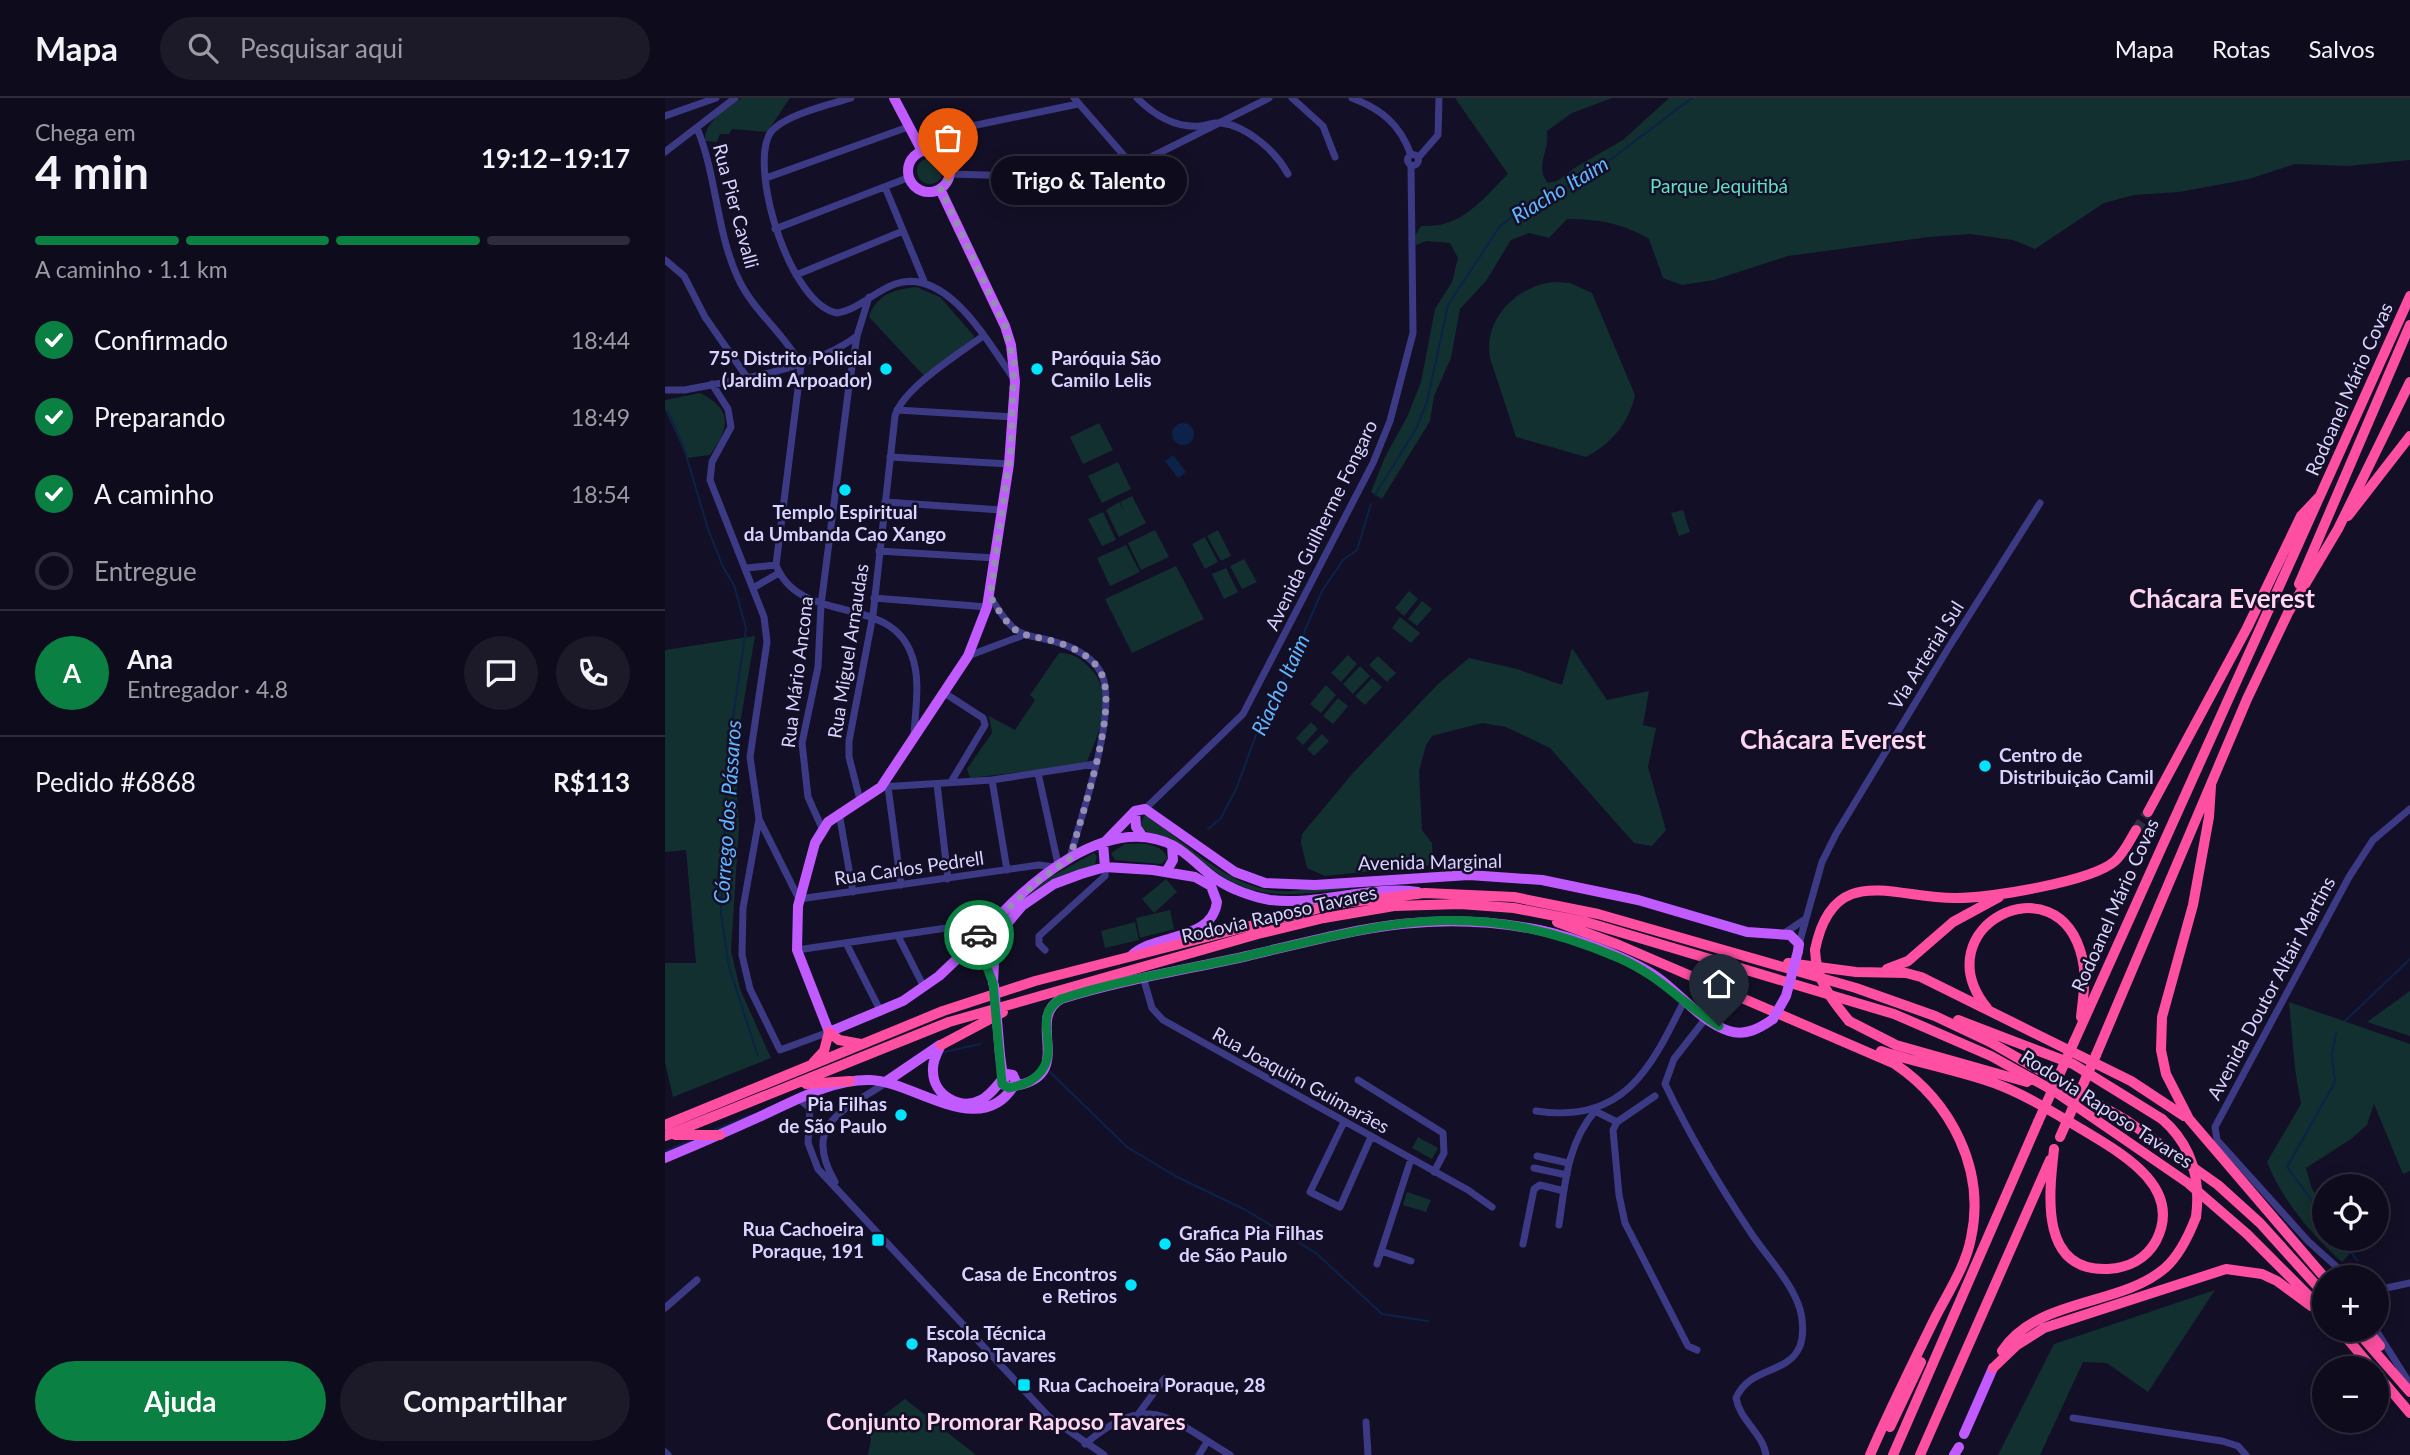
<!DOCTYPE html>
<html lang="pt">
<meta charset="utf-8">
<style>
body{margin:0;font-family:Lato,sans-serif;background:#1c1929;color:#f1f3f6;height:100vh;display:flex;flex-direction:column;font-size:26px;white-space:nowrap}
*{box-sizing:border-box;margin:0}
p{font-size:23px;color:#9b9ba3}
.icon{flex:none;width:38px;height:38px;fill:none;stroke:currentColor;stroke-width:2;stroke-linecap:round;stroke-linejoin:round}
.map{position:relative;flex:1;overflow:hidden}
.details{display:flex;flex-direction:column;background:#0e0b1c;width:665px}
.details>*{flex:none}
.fabs{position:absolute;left:1647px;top:1076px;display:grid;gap:14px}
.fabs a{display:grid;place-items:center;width:77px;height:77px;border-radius:50%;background:#0e0b1c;box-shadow:0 4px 18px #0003,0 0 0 2px #2e2b3b;font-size:35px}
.pin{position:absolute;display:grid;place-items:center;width:60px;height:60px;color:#fff;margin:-72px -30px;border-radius:50% 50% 50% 0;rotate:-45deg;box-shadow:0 0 7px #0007}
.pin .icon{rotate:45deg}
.courier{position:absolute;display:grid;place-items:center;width:70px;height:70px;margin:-35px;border:5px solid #0b8043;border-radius:50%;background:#fff;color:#222;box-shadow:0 2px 9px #0007}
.bubble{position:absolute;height:49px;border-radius:24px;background:#0e0b1c;box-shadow:0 4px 18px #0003,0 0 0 2px #2e2b3b;font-size:23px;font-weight:700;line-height:49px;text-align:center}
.overview em{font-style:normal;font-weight:700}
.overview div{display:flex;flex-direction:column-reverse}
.overview{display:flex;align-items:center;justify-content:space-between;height:119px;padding:0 35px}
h1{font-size:46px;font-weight:700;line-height:52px}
.bar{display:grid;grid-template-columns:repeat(4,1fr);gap:10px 7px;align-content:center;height:84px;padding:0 35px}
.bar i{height:9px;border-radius:5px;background:#2e2b3b}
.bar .on{background:#0b8043}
.bar p{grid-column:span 4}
.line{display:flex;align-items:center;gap:18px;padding:0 35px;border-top:2px solid #2e2b3b}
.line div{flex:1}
.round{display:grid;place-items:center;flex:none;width:74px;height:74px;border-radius:37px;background:#1c1929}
ol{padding:0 35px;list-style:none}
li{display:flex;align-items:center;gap:21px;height:77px}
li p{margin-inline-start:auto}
li .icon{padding:7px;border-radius:50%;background:#0b8043;color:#fff;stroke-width:4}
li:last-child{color:#9b9ba3}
li i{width:38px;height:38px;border:4px solid #2e2b3b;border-radius:50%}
.primary-button{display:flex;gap:14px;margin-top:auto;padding:14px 35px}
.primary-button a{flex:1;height:80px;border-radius:42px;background:#0b8043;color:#fff;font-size:28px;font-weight:700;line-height:80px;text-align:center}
.primary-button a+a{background:#1c1929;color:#f1f3f6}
header{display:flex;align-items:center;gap:42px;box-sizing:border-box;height:98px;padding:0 35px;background:#0e0b1c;border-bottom:2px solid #2e2b3b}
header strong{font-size:33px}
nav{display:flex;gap:38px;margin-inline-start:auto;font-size:24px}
.search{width:490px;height:63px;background:#1c1929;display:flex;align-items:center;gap:18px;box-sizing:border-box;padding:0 24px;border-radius:38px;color:#9b9ba3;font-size:26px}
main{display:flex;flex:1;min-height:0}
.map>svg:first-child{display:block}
.green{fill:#12302f}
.water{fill:#0c2248}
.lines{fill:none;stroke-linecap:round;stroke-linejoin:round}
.stream{stroke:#0c2248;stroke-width:2}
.highway-tunnel{stroke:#312d47;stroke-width:10;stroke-dasharray:10 5;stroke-linecap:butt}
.minor{stroke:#3d3a85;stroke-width:7}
.major{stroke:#c25bff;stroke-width:10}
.highway{stroke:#ff4fa3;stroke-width:10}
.major-bridge{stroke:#c25bff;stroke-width:10}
.highway-bridge{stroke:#ff4fa3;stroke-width:10}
.done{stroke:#948fb3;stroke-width:7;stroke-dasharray:0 12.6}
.route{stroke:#0b8043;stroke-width:9}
.poi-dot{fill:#00e5ff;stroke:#130f26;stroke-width:2.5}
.labels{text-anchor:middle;stroke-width:5;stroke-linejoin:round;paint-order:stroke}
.park-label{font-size:19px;fill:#5fe0c0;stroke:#130f26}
.street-label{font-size:19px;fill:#d9d4ff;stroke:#130f26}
.poi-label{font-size:19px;font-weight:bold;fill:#d9d4ff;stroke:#130f26;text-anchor:start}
.water-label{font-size:21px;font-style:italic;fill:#62b6ff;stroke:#130f26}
.quarter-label{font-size:23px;font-weight:bold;fill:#ffd6f0;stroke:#130f26}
.district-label{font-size:26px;font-weight:bold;fill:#ffd6f0;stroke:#130f26}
</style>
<header>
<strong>Mapa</strong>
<div class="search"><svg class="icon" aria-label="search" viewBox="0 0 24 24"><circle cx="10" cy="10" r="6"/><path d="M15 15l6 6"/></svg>Pesquisar aqui</div>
<nav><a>Mapa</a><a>Rotas</a><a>Salvos</a></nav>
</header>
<main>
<section class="details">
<div class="overview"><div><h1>4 min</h1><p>Chega em</p></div><em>19:12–19:17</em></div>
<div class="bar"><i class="on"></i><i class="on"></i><i class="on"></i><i></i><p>A caminho · 1.1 km</p></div>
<ol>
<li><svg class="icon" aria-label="check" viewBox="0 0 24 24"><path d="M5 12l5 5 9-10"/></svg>Confirmado<p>18:44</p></li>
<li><svg class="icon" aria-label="check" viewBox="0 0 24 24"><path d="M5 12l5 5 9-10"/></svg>Preparando<p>18:49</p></li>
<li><svg class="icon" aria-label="check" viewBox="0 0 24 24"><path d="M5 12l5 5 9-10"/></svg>A caminho<p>18:54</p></li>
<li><i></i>Entregue</li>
</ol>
<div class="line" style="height:126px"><b class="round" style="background:#0b8043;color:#fff">A</b><div><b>Ana</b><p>Entregador · 4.8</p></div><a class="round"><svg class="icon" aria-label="chat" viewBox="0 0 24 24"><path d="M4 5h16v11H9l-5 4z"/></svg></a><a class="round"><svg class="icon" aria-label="phone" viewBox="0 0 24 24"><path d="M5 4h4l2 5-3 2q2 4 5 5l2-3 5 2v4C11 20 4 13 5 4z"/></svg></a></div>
<div class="line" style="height:91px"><div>Pedido #6868</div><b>R$113</b></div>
<div class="primary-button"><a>Ajuda</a><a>Compartilhar</a></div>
</section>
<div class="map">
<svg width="1745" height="1357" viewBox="0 0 1745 1357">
<rect width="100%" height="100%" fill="#130f26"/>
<!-- green -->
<path class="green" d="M77,0H125L102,34L67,31L64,36H55L52,44L40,43C39,24 62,9 77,0Z
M790,0H947L907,15L882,33C885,53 869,69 883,85L892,83L911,69L958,42L1004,0H1745V62L1683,68L1630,66L1584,81L1514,94L1469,97L1439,105L1370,151L1348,142L1305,136L1264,139L1123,158L1049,182L1017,187L998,180L984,141C958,125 932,121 902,121L884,140L864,135L846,142L821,183L795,211L786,260L769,298L765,323L717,401L706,394L720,359L742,319L756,284L770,211L787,184L793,160L785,145L761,143L751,147L750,138L756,128C798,130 815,103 843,76Z
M252 73a13 13 0 1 1 26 0a13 13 0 1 1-26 0Z
M891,184L905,185L927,195L970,297C964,325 946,346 921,359L851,339L825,260C818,221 853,186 891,184Z
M251,189L275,199L309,238L307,243L261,280L204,219C211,197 229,191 251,189Z
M35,295C69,312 64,330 45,357L22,360L0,311V302Z
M434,325L448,352L418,366L405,339Z
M453,364L466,391L437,405L423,378Z
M467,398L481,425L454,439L441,412L454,404L460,415L455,404Z
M1018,412L1025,434L1014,438L1006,415Z
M438,414L451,442L437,448L423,421Z
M490,432L504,459L476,472L463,445Z
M553,432L566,458L556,463L542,438Z
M540,439L553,464L540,471L527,446Z
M461,447L475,474L445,488L432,460Z
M579,461L592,484L577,491L565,468Z
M511,468L539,521L467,555L440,501Z
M561,470L573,494L559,501L547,476Z
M744,493L753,501L739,518L730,510Z
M757,503L767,511L752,528L743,521Z
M735,519L755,535L746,545L727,530Z
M90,538L70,655L74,728L66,853L75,891L106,960L8,999L0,964V865H31L21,752L0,754V552Z
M907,550L942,602L984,593L978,627L991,630L983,669L1001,732L987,748L969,745L885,650L841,629L817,625L767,638L761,647L754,673L757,732L767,745L768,767L660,778L642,770L636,745L637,736L688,675L773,586L804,560L852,571L897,587Z
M394,555C407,555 414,559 423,568C452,594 434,636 421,666L305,680L302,671L327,635L324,618L350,632L370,602L365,597Z
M683,557L692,566L676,584L666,575Z
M713,558L731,575L722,584L704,567Z
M695,568L705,578L688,596L678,586Z
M707,580L717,589L700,607L690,598Z
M661,587L671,597L656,615L645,606Z
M673,600L683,608L668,626L658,618Z
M646,624L653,631L638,647L631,640Z
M657,636L664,643L649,658L642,651Z
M479,718H483C522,746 563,789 612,793C632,795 671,784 685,791C642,795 599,804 560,780C543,770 529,755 513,745C500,737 483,739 475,727Z
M460,746C476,745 496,744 503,761L496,766L450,762L446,755Z
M429,755L432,758L430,767L401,776L354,805L385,779Z
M501,781L512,794L489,815L477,801Z
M505,812L509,831L475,840L471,820Z
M470,824L474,842L440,850L436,833Z
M1745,893V938L1702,924Z
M1624,904L1745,946V1073L1738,1076L1709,1006L1702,1027L1686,1041L1641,1070L1647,1091L1659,1107V1141H1683L1689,1151L1677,1164C1647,1137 1617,1102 1602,1064L1636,1006L1630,971Z
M753,1039L773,1050L767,1061L747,1050Z
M742,1094L766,1102L761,1114L738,1107Z
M1550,1192L1483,1294L1442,1265L1418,1264L1375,1357H1333L1389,1246Z
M240,1301L311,1357H203L206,1341L203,1329Z"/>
<!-- water -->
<path class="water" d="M507 336a11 11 0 1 1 22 0a11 11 0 1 1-22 0Z
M508,357L521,374L513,380L500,363Z"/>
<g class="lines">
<!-- stream -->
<path class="stream" d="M3,313L19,350L43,431L58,469L69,487L81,530L62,662L56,816L64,869L93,958
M710,397L751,331L762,304L783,207L835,128L855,113L929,74L1027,0
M543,731L556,720L572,689L598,618L636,551L640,532L657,493L678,462L692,452L706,406
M1680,923L1745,861
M279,954L315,946
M385,974L462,1049L512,1079L581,1112L651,1155L717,1216L763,1223
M49,1032L86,1017
M0,1053L25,1043
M1659,1119L1622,1069L1670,984L1667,957L1671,935
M1675,1141L1692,1162"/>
<!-- highway-tunnel -->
<path class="highway-tunnel" d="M1471,732L1483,714"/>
<!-- minor -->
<path class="minor" d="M186,0C166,6 114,18 104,37C85,76 126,207 172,215C193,212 210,193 230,186C282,168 324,246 349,281
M409,0L468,68
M472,0C489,17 510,30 535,28C542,27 549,24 556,25C583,28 611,54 623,76
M627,0L658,28L670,59
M687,0C716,11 735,26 746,57
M0,18L51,0
M32,30C52,78 51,133 73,180C88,213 119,235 136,267L111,467
M249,40L413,6
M0,54L70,0
M742.5 62a5.5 5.5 0 1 1 11 0a5.5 5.5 0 1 1-11 0Z
M753,60L773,37L774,0
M285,76L391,79L468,68L604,0
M101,80L243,29
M220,89L259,183
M110,131L245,79
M0,162L19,178L40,219L81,278
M131,177L238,133
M47,286L63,311L66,329L47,364L45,382L99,519L102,544L85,659L94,721L78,810L77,857L85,891L115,952L164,934
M0,292H20C75,281 146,272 192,238
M232,312L349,319
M225,359L344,366
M220,404L336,412
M214,453L330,460
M111,467C135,529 226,494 247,558C256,582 250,613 249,638
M82,470L111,467
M88,490L114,475
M325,498C356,551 359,530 405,549C418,555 431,563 437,577C453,614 416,719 405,759
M209,500L322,509
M303,558L356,538
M278,594L318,620L320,627L286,684
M373,675L393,766
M327,682L342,772
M272,686L283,781
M216,689L327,682L430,666
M223,689L236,787
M195,702L184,659V643L208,517L230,318C238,290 295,255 318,238
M480,711L578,616L708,365L725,323L748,235L746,67
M174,715L188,794
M94,721L134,801L374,767L389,769
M157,730L143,699L137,645L153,569L156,507L184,288L192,238L204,199
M1118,836L1139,822
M233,838L259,889
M181,845L216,914
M1134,846L1157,764L1171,736L1284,549L1375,405
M132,852L329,823
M380,852L374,846V838L440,778V769
M478,879L487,910L498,922L803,1092L827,1109
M1041,920L1009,961L1000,986C1025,1038 1054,1087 1086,1135C1102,1159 1126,1183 1135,1211C1138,1222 1139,1237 1135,1248C1123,1277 1085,1268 1071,1300C1075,1323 1098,1335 1101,1357
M693,982L778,1035L779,1055L769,1074
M990,998L952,1024L948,1032L954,1097L960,1125L1023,1248L1032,1252
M134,1001L145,1010L143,1045L153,1071L384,1319L439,1357
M871,1013C960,1026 986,970 1020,901
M679,1024L645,1094L675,1109L706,1039
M872,1058L903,1065
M869,1070L902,1077
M170,1084C136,1025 179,1013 222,984
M894,1127C900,1086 902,1046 930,1013L952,1024
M858,1146L869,1091L875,1087L899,1093
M716,1153L746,1163
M712,1166L746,1061
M1684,1180L1643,1143L1562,1053L1552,1042L1550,1029L1684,779L1708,742L1745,711
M1712,1192L1745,1185
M0,1210L32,1182
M1711,1232L1745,1286
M474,1315L499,1281
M1408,1320L1557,1343L1573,1348L1581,1357
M701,1324L703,1357
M420,1346C485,1292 503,1320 565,1357
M0,1354L3,1357
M534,1357L542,1344"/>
<!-- major -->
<path class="major" d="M229,0L257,53
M243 73a21 21 0 1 1 42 0a21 21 0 1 1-42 0Z
M275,91L340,228L346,247L350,284L344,366L322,509L303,558L216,689L163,724L150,745L133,808L132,852L164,934L238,903L274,878L313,841
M470,713L471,729L478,739
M438,746L470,713L480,711L570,774L600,785L650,787L804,777L877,782L973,802L1082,834L1125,837L1134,846L1133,853
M438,746L440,769
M501,774L508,762L507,747
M320,834C360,787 442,713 509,748C525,757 536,771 551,781C566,791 587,799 605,802C654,808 703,787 753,794
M330,840L324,835H317L313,846L320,852L327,850L330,840L357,808L389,786L416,776L440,769L488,772L530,779L546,788L552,804C547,844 489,835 466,858
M317,851L327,880
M299,857L322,864
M328,885L330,843
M276,947C272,955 267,964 268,973C268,997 295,1013 316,1002C324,998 330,990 336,983
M335,957L338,979
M222,983L275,947
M349,988C413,978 359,921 396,901C457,882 520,872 582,858C688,833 763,810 874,832C908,839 963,859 992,879C1015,895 1036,924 1064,933C1080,938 1094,931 1108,921
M0,1060C31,1047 63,1033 94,1019C128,1004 166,981 205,982C250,983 318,1045 351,984L348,977L342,976L337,986L346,990
M1299,1336L1328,1270
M1289,1357L1294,1349"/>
<!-- highway -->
<path class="highway" d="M1683,418L1745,338
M1634,486L1745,227
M1546,688L1544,719L1528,807L1497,919L1496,952L1501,976L1524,1021L1660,1180
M1483,714L1582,530L1636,418L1653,400
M892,824L954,847L1230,966C1286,1004 1321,1071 1306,1140C1301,1168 1282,1196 1269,1222C1247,1267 1225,1311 1205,1357
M1150,852C1168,762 1230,801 1291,800C1324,800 1426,784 1450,763C1459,755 1465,742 1471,732
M1123,865L1191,874L1241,875L1256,879L1466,983L1519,1018
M1222,871L1243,863L1288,824L1334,799
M1322,910C1257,829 1393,760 1417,859C1422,878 1418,899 1416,919
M1293,922L1408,966L1497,1021
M1184,923L1231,947L1362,984
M1409,944L1745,198
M276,947L338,914
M1216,953C1253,965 1292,972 1329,985C1359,996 1386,1013 1413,1029C1452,1053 1520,1087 1491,1143C1481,1161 1463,1170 1443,1171C1374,1174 1384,1096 1389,1051
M1431,957L1582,601L1623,515L1673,431L1745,284
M148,965L159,953L164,934L174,942L196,946
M141,986L185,983
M0,1027L278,913L370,883L671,806L760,795L849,799L933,816L1191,890L1270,918L1325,944L1461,1022L1553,1087L1595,1125L1659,1196
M10,1037H55
M0,1038L284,924L593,836L659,820L729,808L795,806L849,810L921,824L1229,916L1326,958L1389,993L1523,1085L1582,1136L1659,1213
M1675,1232L1707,1270
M1691,1232L1745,1294
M1702,1232L1715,1248
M1337,1253C1373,1199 1455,1209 1500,1170C1515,1157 1524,1137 1531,1119
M1328,1270L1352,1247L1379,1230L1561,1171L1597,1176L1612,1183L1646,1208
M1712,1276L1745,1315
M1225,1329L1256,1264
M1228,1357L1373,1024
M1255,1357L1385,1062"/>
<!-- major-bridge -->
<path class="major-bridge" d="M329,887L335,957
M1108,921L1121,898L1133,853"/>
<!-- highway-bridge -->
<path class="highway-bridge" d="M1150,852C1151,882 1166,901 1184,923
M1497,1021C1527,1047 1536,1080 1531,1119
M1373,1024L1409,944
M1395,1039L1431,957"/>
</g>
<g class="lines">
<!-- done -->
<path class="done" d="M283,82L275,90L340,228L349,265L346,350L325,498C355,551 359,530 405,549C418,555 431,563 437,577C453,614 416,718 405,760L374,782L314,837"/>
<!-- route -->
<path class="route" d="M314,837L313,846L328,885L337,986L344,990C351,988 358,987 365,983C405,958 361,920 396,901C457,881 520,872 582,858C726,824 809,798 954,860C997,879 1016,905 1054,928"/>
</g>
<!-- markers -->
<g class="poi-dot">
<circle cx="221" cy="271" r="7"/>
<circle cx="372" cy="271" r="7"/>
<circle cx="180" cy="392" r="7"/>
<circle cx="1320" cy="668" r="7"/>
<circle cx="236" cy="1017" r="7"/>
<rect x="206" y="1135" width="14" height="14" rx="3.5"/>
<circle cx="500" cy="1146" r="7"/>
<circle cx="466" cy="1187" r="7"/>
<circle cx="247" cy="1246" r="7"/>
<rect x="352" y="1280" width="14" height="14" rx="3.5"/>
</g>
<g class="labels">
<!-- park labels -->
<g class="park-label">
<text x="1054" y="95">Parque Jequitibá</text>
</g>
<!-- street labels -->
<g class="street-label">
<text transform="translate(71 108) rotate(75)" y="7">Rua Pier Cavalli</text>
<text transform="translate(1684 291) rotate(-66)" y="7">Rodoanel Mário Covas</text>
<text transform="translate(656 427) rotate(-64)" y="7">Avenida Guilherme Fongaro</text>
<text transform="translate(183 553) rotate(-81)" y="7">Rua Miguel Arnaudas</text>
<text transform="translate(1261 557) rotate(-58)" y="7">Via Arterial Sul</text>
<text transform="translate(132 574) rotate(-83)" y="7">Rua Mário Ancona</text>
<text transform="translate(765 764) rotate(-1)" y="7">Avenida Marginal</text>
<text transform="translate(244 770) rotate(-8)" y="7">Rua Carlos Pedrell</text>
<text transform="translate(1450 807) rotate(-66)" y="7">Rodoanel Mário Covas</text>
<text transform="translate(614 816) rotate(-13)" y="7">Rodovia Raposo Tavares</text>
<text transform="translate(1606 890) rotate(-62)" y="7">Avenida Doutor Altair Martins</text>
<text transform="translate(636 982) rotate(29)" y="7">Rua Joaquim Guimarães</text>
<text transform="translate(1442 1011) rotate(33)" y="7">Rodovia Raposo Tavares</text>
</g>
<!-- poi labels -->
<g class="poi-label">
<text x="207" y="267" text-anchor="end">75º Distrito Policial<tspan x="207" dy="22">(Jardim Arpoador)</tspan></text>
<text x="386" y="267">Paróquia São<tspan x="386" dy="22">Camilo Lelis</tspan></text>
<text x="180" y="421" text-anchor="middle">Templo Espiritual<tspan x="180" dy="22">da Umbanda Cao Xango</tspan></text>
<text x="1334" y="664">Centro de<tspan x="1334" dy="22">Distribuição Camil</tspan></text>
<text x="222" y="1013" text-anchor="end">Pia Filhas<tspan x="222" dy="22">de São Paulo</tspan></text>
<text x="199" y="1138" text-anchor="end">Rua Cachoeira<tspan x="199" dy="22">Poraque, 191</tspan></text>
<text x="514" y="1142">Grafica Pia Filhas<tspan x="514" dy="22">de São Paulo</tspan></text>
<text x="452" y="1183" text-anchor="end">Casa de Encontros<tspan x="452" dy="22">e Retiros</tspan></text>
<text x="261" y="1242">Escola Técnica<tspan x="261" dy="22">Raposo Tavares</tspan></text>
<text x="373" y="1294">Rua Cachoeira Poraque, 28</text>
</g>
<!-- water labels -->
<g class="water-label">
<text transform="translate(895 92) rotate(-31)" y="7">Riacho Itaim</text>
<text transform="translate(616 587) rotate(-65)" y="7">Riacho Itaim</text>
<text transform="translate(63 714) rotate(-86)" y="7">Córrego dos Pássaros</text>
</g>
<!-- quarter labels -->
<g class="quarter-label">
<text x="341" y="1332">Conjunto Promorar Raposo Tavares</text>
</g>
<!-- district labels -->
<g class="district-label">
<text x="1557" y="510">Chácara Everest</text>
<text x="1168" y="651">Chácara Everest</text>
</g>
</g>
</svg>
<div class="fabs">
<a><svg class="icon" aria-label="locate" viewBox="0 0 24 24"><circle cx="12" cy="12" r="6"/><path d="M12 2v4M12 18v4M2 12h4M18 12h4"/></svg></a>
<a>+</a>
<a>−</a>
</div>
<div class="pin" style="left:283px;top:82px;background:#ea580c"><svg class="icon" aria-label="bag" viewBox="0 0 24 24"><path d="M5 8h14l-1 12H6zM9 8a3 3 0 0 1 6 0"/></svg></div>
<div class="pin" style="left:1054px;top:928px;background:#1f2937"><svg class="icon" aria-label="home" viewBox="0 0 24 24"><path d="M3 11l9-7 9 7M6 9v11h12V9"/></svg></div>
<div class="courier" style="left:314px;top:837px"><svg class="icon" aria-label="car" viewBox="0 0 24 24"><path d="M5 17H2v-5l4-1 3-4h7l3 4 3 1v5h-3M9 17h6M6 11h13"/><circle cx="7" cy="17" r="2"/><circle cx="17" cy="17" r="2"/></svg></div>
<div class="bubble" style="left:326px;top:58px;width:196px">Trigo &amp; Talento</div>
</div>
</main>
